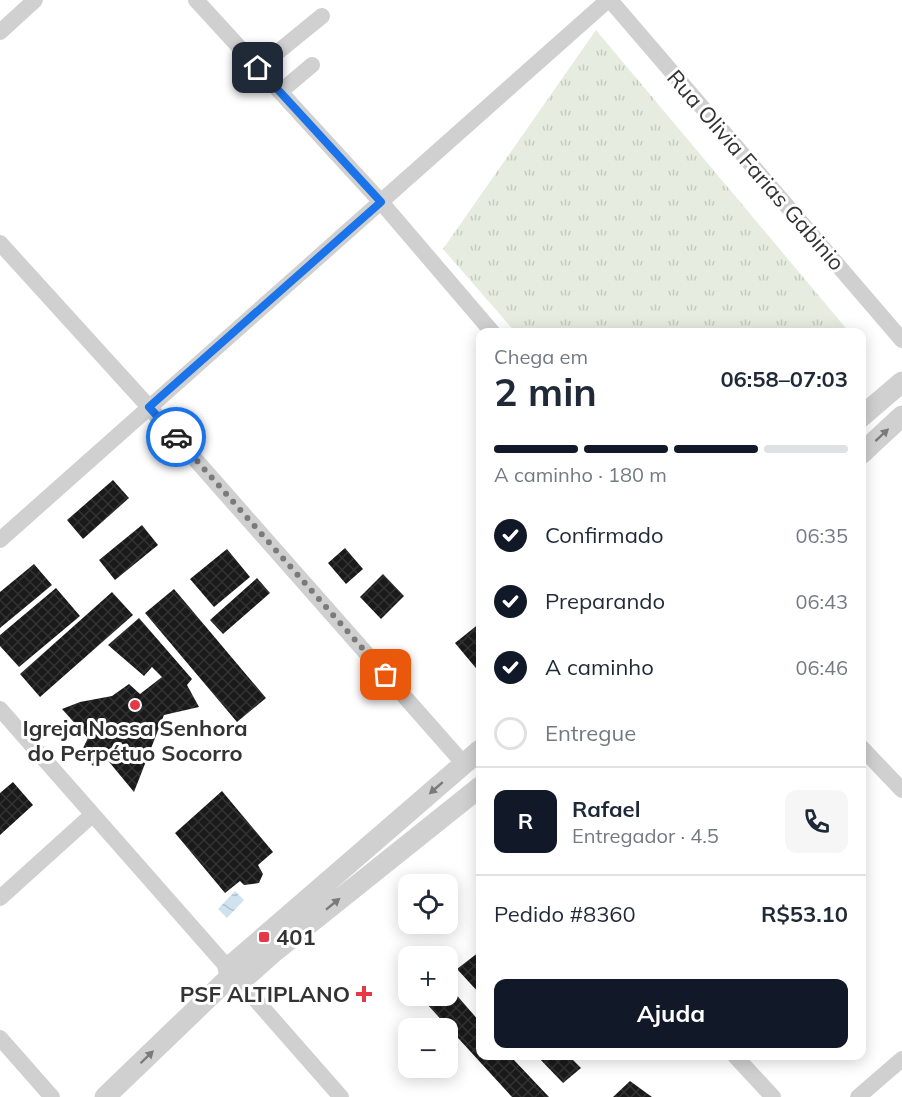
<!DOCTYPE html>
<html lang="pt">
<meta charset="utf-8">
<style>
body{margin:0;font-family:Mulish,sans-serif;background:#f6f6f7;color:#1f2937;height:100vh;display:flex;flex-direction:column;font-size:22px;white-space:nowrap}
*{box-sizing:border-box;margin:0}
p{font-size:20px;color:#747a83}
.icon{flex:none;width:33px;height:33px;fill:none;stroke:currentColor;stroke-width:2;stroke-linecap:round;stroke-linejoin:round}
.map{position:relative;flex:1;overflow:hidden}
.drawer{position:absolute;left:476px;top:328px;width:390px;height:732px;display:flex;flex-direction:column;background:#fff;border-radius:12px;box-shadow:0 3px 15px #0003}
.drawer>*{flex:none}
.tools{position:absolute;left:398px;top:874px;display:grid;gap:12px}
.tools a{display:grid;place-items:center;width:60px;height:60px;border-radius:12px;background:#fff;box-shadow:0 3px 15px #0003;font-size:30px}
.pin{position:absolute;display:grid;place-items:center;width:51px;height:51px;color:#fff;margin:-26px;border-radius:12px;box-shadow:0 3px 9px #0006}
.courier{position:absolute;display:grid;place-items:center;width:60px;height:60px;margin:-30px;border:4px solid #1a73e8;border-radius:50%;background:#fff;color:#222;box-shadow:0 2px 8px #0007}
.summary em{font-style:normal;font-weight:700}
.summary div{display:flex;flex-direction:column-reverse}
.summary{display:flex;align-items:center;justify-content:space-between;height:102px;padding:0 18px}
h1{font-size:39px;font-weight:700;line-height:45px}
.bar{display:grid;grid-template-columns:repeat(4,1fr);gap:9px 6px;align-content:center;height:72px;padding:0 18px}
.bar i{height:8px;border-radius:4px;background:#e0e1e3}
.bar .selected{background:#111827}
.bar p{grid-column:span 4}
.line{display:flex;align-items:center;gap:15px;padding:0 18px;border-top:2px solid #e0e1e3}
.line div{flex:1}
.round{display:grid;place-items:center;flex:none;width:63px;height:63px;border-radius:12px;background:#f6f6f7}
ol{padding:0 18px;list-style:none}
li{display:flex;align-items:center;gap:18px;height:66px}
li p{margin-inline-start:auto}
li .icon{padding:6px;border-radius:50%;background:#111827;color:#fff;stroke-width:4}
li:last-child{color:#747a83}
li i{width:33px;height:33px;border:3px solid #e0e1e3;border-radius:50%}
.primary-button{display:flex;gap:12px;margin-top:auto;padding:12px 18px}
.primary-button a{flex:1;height:69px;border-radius:12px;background:#111827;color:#fff;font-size:24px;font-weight:700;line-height:69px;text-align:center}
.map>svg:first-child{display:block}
.grass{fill:url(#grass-tufts)}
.water{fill:url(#water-waves)}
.building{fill:url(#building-cross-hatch)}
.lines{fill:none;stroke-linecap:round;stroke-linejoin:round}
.minor{stroke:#d0d0d0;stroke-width:16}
.tertiary{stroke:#d0d0d0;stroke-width:21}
.oneway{fill:#7a7a7a}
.done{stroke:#7a7a7a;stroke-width:6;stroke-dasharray:0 10.8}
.route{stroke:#1a73e8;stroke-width:8}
.poi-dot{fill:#e63946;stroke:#fff;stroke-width:2}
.labels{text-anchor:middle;stroke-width:6;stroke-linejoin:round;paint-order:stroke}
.street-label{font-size:22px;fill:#333;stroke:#fff}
.poi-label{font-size:22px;font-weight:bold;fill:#333;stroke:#fff}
</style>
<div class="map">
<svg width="902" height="1097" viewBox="0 0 902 1097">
<defs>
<pattern id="grass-tufts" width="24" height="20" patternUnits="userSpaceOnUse" patternTransform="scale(1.5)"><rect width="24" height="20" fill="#e6ecdf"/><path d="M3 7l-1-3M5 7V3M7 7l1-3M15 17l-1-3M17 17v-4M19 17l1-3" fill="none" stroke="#c6cbc0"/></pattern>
<pattern id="water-waves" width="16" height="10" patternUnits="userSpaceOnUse" patternTransform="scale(1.5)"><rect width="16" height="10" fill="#cfe2ee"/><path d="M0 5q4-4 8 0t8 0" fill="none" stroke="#b2c2cd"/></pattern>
<pattern id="building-cross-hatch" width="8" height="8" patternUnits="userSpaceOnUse" patternTransform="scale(1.5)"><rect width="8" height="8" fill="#1a1a1a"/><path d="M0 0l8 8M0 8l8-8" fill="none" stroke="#333"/></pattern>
</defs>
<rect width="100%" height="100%" fill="#fff"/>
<!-- grass -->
<path class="grass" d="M596,30L850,333H516L443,249Z"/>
<!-- water -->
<path class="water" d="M235,891L244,900L227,918L218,909Z"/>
<!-- building -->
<path class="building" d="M113,480L129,498L83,539L67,520Z
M142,525L158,545L115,580L99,560Z
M345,548L363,569L346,584L328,563Z
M227,549L250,577L214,607L190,579Z
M34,564L52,585L0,628V592Z
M383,574L404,596L381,619L360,597Z
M257,578L270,593L223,634L210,620Z
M56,588L80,616L19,667L0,646V635Z
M174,589L266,698L237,722L145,613Z
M112,592L133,615L40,697L20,674Z
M139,618L192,679L187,685L199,707L164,715L134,792L105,757L93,766L81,752L88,738L62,709L80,702L112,696L129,684L140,694L162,677L152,667L144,676L108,645Z
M480,623V673L455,643Z
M13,782L33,805L0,835V793Z
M222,791L273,852L258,865L263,874L259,883L244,885L240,881L225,893L175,833Z
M479,952L480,954V994L457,969Z
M447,984L480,1022V1056H516L513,1059L549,1097H512L426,1003L433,996H447Z
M537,1056H569L581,1068L563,1083Z
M630,1081L652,1097H613Z"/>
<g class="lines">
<!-- minor -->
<path class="minor" d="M196,0L381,202L493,333
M610,0L902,340
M0,32L35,0
M258,68L322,16
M280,92L312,65
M0,243L149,407L464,764
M0,540L608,0
M0,709L228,968
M861,747L902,790
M0,898L92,815
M240,982L341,1097
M0,1038L52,1097
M735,1056L773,1097
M858,1097L902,1059"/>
<!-- tertiary -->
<path class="tertiary" d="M861,417L902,382
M861,454L902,416
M480,750L228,968L240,982L275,951L480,787
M105,1097L233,974"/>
</g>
<!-- one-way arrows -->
<defs><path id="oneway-solid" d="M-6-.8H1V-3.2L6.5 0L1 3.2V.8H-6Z" transform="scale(1.5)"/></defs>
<g class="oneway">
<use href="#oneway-solid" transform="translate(882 435) rotate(-43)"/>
<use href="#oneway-solid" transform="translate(436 788) rotate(139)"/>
<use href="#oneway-solid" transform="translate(333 904) rotate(-39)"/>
<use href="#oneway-solid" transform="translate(147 1057) rotate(-44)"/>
</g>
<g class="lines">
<!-- done -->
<path class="done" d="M176,437L386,675"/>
<!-- route -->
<path class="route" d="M176,437L149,407L381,202L258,68"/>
</g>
<!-- markers -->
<g class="poi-dot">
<circle cx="135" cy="705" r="6"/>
<rect x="258" y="931" width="12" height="12" rx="3"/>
<path d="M361 985h6v6h6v6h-6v6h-6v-6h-6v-6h6z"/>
</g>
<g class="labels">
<!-- street labels -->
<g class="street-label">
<text transform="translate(756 170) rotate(49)" y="8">Rua Olivia Farias Gabinio</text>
</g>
<!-- poi labels -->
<g class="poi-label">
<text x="135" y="736">Igreja Nossa Senhora<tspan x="135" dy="25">do Perpétuo Socorro</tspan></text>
<text x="276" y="945" text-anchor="start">401</text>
<text x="350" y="1002" text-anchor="end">PSF ALTIPLANO</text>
</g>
</g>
</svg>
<div class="tools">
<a><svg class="icon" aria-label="locate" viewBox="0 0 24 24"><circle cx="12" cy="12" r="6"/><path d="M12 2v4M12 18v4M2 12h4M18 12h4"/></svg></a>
<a>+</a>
<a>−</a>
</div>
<div class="pin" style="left:386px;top:675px;background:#ea580c"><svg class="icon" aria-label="bag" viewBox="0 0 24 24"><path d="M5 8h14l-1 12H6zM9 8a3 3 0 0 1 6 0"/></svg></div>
<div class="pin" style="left:258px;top:68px;background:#1f2937"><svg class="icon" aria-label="home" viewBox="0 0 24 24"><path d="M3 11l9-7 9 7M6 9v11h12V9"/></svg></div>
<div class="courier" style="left:176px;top:437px"><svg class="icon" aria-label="car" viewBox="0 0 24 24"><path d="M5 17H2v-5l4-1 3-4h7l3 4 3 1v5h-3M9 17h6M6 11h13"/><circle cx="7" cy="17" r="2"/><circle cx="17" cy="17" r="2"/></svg></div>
<section class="drawer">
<div class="summary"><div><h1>2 min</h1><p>Chega em</p></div><em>06:58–07:03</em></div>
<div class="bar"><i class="selected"></i><i class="selected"></i><i class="selected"></i><i></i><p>A caminho · 180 m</p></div>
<ol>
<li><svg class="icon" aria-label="check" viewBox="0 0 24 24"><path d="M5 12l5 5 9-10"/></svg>Confirmado<p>06:35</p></li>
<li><svg class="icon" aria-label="check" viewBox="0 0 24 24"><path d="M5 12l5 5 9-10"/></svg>Preparando<p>06:43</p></li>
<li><svg class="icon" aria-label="check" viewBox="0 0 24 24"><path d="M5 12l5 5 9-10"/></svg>A caminho<p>06:46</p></li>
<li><i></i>Entregue</li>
</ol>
<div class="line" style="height:108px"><b class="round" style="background:#111827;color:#fff">R</b><div><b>Rafael</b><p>Entregador · 4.5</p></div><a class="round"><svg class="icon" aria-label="phone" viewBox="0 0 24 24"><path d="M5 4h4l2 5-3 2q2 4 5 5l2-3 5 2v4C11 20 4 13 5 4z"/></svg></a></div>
<div class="line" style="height:78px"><div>Pedido #8360</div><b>R$53.10</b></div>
<div class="primary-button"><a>Ajuda</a></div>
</section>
</div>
